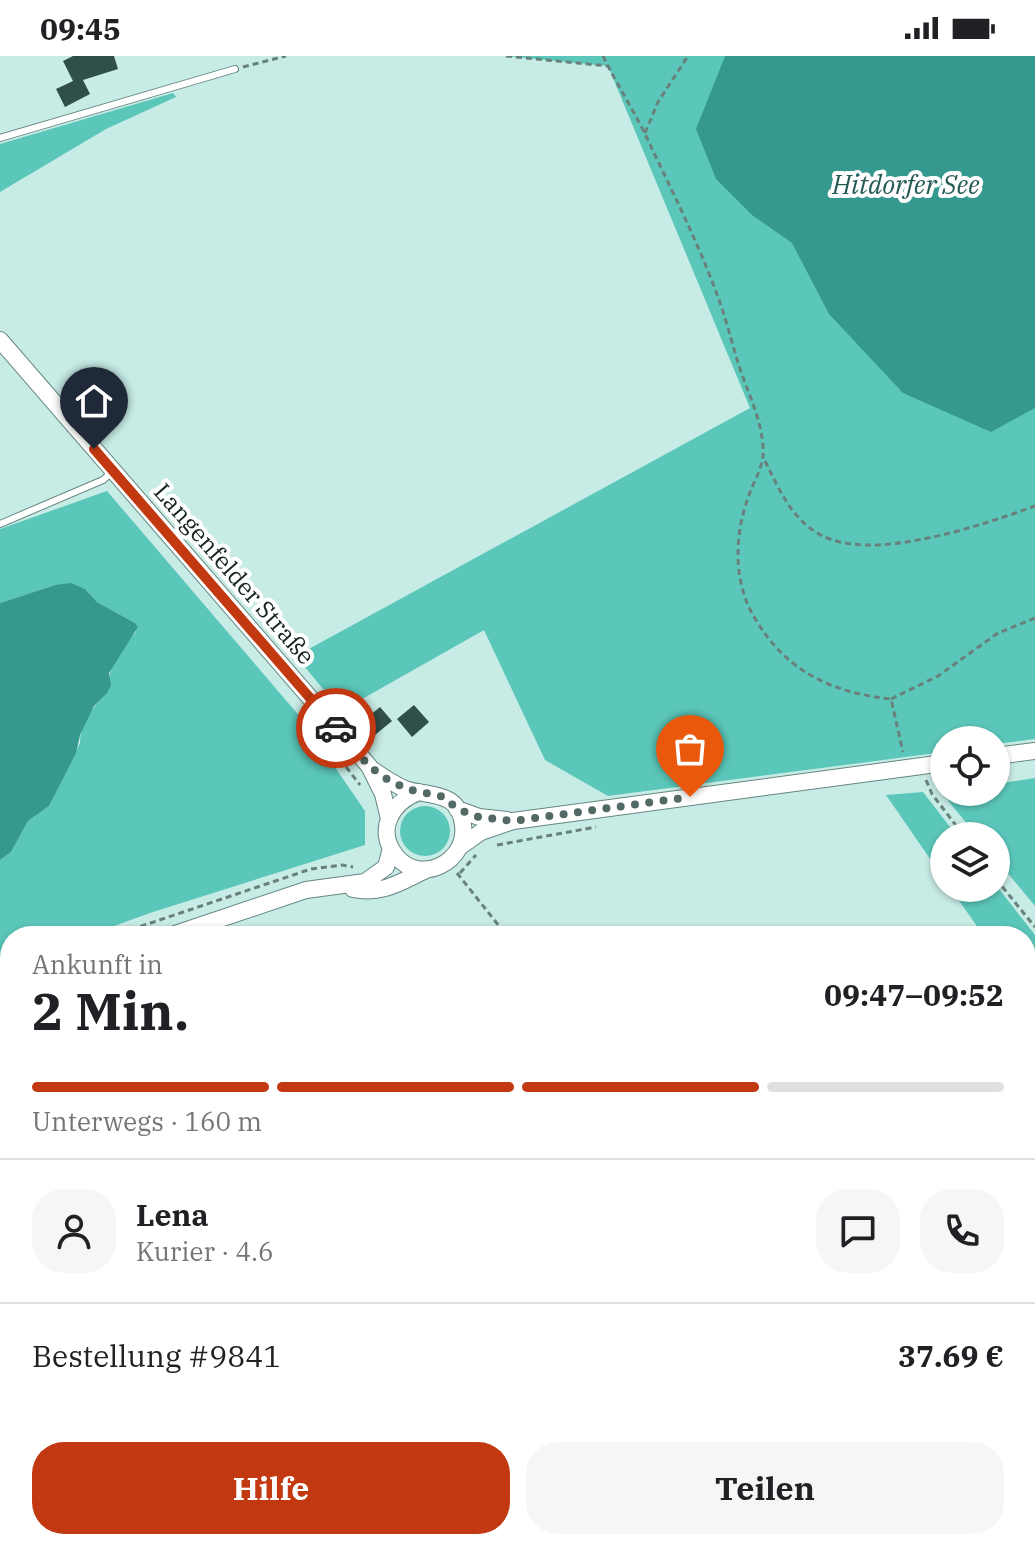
<!DOCTYPE html>
<html lang="de">
<meta charset="utf-8">
<style>
body{margin:0;font-family:"IBM Plex Serif",serif;background:#f6f6f6;color:#202124;height:100vh;display:flex;flex-direction:column;font-size:30px;white-space:nowrap}
*{box-sizing:border-box;margin:0}
p{font-size:26px;color:#757577}
.icon{flex:none;width:44px;height:44px;fill:none;stroke:currentColor;stroke-width:2;stroke-linecap:round;stroke-linejoin:round}
.map{position:relative;flex:1;overflow:hidden}
.drawer{position:absolute;left:0px;top:870px;width:1036px;height:624px;display:flex;flex-direction:column;background:#fff;border-radius:32px 32px 0 0;box-shadow:0 2px 6px #0004}
.drawer>*{flex:none}
.buttons{position:absolute;left:930px;top:670px;display:grid;gap:16px}
.buttons a{display:grid;place-items:center;width:80px;height:80px;border-radius:50%;background:#fff;box-shadow:0 2px 6px #0004;font-size:40px}
.pin{position:absolute;display:grid;place-items:center;width:68px;height:68px;color:#fff;margin:-82px -34px;border-radius:50% 50% 50% 0;rotate:-45deg;box-shadow:0 0 8px #0007}
.pin .icon{rotate:45deg}
.courier{position:absolute;display:grid;place-items:center;width:80px;height:80px;margin:-40px;border:6px solid #c23911;border-radius:50%;background:#fff;color:#222;box-shadow:0 2px 10px #0007}
.headline em{font-style:normal;font-weight:700}
.headline div{display:flex;flex-direction:column-reverse}
.headline{display:flex;align-items:center;justify-content:space-between;height:136px;padding:0 32px}
h1{font-size:52px;font-weight:700;line-height:60px}
.bar{display:grid;grid-template-columns:repeat(4,1fr);gap:12px 8px;align-content:center;height:96px;padding:0 32px}
.bar i{height:10px;border-radius:6px;background:#e0e0e0}
.bar .selected{background:#c23911}
.bar p{grid-column:span 4}
.line{display:flex;align-items:center;gap:20px;padding:0 32px;border-top:2px solid #e0e0e0}
.line div{flex:1}
.round{display:grid;place-items:center;flex:none;width:84px;height:84px;border-radius:32px;background:#f6f6f6}
.button{display:flex;gap:16px;margin-top:auto;padding:16px 32px}
.button a{flex:1;height:92px;border-radius:32px;background:#c23911;color:#fff;font-size:32px;font-weight:700;line-height:92px;text-align:center}
.button a+a{background:#f6f6f6;color:#202124}
.status{display:flex;justify-content:space-between;align-items:center;height:56px;padding:0 40px;background:#fff;direction:ltr}
.status svg{height:22px;fill:currentColor}
.map>svg:first-child{display:block}
.green{fill:#5bc7ba}
.water{fill:#36998f}
.building{fill:#304f4b}
.lines{fill:none;stroke-linecap:round;stroke-linejoin:round}
.service-casing{stroke:#668782;stroke-width:8}
.tertiary-casing{stroke:#668782;stroke-width:18}
.path{stroke:#69817d;stroke-width:3;stroke-dasharray:6 4;stroke-linecap:butt}
.service{stroke:#fff;stroke-width:6}
.tertiary{stroke:#fff;stroke-width:16}
.done{stroke:#536966;stroke-width:8;stroke-dasharray:0 14.4}
.route{stroke:#c23911;stroke-width:10}
.labels{text-anchor:middle;stroke-width:8;stroke-linejoin:round;paint-order:stroke}
.street-label{font-size:24px;fill:#152321;stroke:#fff}
.water-label{font-size:26px;font-style:italic;fill:#245a54;stroke:#fff}
</style>
<div class="status"><b>09:45</b><svg viewBox="0 0 49 12"><path d="M0 12V9h3v3zM5 12V6h3v6zM10 12V3h3v9zM15 12V0h3v12zM26 1h20v11H26zM47 4h2v5h-2z"/></svg></div>
<div class="map">
<svg width="1035" height="1494" viewBox="0 0 1035 1494">
<rect width="100%" height="100%" fill="#c7ebe5"/>
<!-- green -->
<path class="green" d="M506,0H1035V683L996,688V684H944V696L608,740L545,704L484,574L341,655L296,600L750,352L608,10Z
M173,37L176,41L106,73L0,136V88Z
M107,435L302,663L365,755V789L153,856L86,880H10V904L0,908V804L11,796L28,765L49,750L80,687C80,664 99,647 110,629C107,609 123,590 136,576L135,567L97,546L85,533L55,529L0,547V473Z
M1035,722V850L996,803V780H977L941,736H996V728Z
M923,736L957,780H944V823L886,739Z
M400 775a25 25 0 1 1 50 0a25 25 0 1 1-50 0Z
M996,829L1035,879V1007L1026,1015V880H984L950,832H996Z"/>
<!-- water -->
<path class="water" d="M725,0H1035V352L991,376L903,337L829,258L792,187L752,159L716,123L696,73Z
M71,527L85,533L97,546L135,567L138,571L109,617L111,629L107,637L94,650L80,679L76,697L49,750L28,765L11,796L0,804V547L55,529Z"/>
<!-- building -->
<path class="building" d="M73,0H114L118,13L83,24L90,38L65,51L56,33L73,25L63,5Z
M414,649L429,666L412,681L397,663Z
M380,651L392,665L375,679L363,665Z"/>
<g class="lines">
<defs>
<path id="service" d="M0,82L235,13
M0,468L103,424L113,415"/>
<path id="tertiary" d="M0,284L369,710L383,738L389,763
M996,700L1035,695
M373,714C383,721 394,728 405,733C429,741 459,734 463,769C468,806 420,830 396,800C375,774 392,746 419,736
M457,753L479,761L507,764
M461,790L481,776L513,765L944,707
M353,833C383,839 400,826 426,814
M169,880L306,834L365,826L386,811L391,792
M0,939L10,935"/>
</defs>
<!-- service casing -->
<use href="#service" class="service-casing"/>
<!-- tertiary casing -->
<use href="#tertiary" class="tertiary-casing"/>
<!-- path -->
<path class="path" d="M506,0L608,10
M603,0C616,27 633,53 646,80C671,133 698,186 718,241C726,263 732,287 739,310C748,337 761,362 763,391C765,410 754,423 748,442C734,481 733,528 756,564C787,616 833,637 891,643L903,696
M243,11L286,0
M645,77L658,46L688,0
M765,405C779,433 791,462 819,478C870,508 983,469 1035,450
M891,643L938,620L998,577L1035,562
M340,703L360,729
M926,724L932,738L964,780
M497,789L596,771
M457,817L507,880
M460,817L476,799
M996,823L1035,871
M112,880L311,813L342,809L353,811
M0,920L10,916
M1026,1024L1035,1015
M245,1484L254,1494
M999,1484L1007,1494
M187,1494L203,1484"/>
<!-- service -->
<use href="#service" class="service"/>
<!-- tertiary -->
<use href="#tertiary" class="tertiary"/>
</g>
<g class="lines">
<!-- done -->
<path class="done" d="M336,672L369,710L385,722L407,733L444,741L457,753L479,761L513,765L690,741"/>
<!-- route -->
<path class="route" d="M94,393L336,672"/>
</g>
<g class="labels">
<!-- street labels -->
<g class="street-label">
<text transform="translate(234 518) rotate(49)" y="8">Langenfelder Straße</text>
</g>
<!-- water labels -->
<g class="water-label">
<text x="906" y="138">Hitdorfer See</text>
</g>
</g>
</svg>
<div class="buttons">
<a><svg class="icon" aria-label="locate" viewBox="0 0 24 24"><circle cx="12" cy="12" r="6"/><path d="M12 2v4M12 18v4M2 12h4M18 12h4"/></svg></a>
<a><svg class="icon" aria-label="layers" viewBox="0 0 24 24"><path d="M12 4l9 5-9 5-9-5zM3 14l9 5 9-5"/></svg></a>
</div>
<div class="pin" style="left:690px;top:741px;background:#ea580c"><svg class="icon" aria-label="bag" viewBox="0 0 24 24"><path d="M5 8h14l-1 12H6zM9 8a3 3 0 0 1 6 0"/></svg></div>
<div class="pin" style="left:94px;top:393px;background:#1f2937"><svg class="icon" aria-label="home" viewBox="0 0 24 24"><path d="M3 11l9-7 9 7M6 9v11h12V9"/></svg></div>
<div class="courier" style="left:336px;top:672px"><svg class="icon" aria-label="car" viewBox="0 0 24 24"><path d="M5 17H2v-5l4-1 3-4h7l3 4 3 1v5h-3M9 17h6M6 11h13"/><circle cx="7" cy="17" r="2"/><circle cx="17" cy="17" r="2"/></svg></div>
<section class="drawer">
<div class="headline"><div><h1>2 Min.</h1><p>Ankunft in</p></div><em>09:47–09:52</em></div>
<div class="bar"><i class="selected"></i><i class="selected"></i><i class="selected"></i><i></i><p>Unterwegs · 160 m</p></div>
<div class="line" style="height:144px"><a class="round"><svg class="icon" aria-label="person" viewBox="0 0 24 24"><circle cx="12" cy="8" r="4"/><path d="M4 21q1-7 8-7t8 7"/></svg></a><div><b>Lena</b><p>Kurier · 4.6</p></div><a class="round"><svg class="icon" aria-label="chat" viewBox="0 0 24 24"><path d="M4 5h16v11H9l-5 4z"/></svg></a><a class="round"><svg class="icon" aria-label="phone" viewBox="0 0 24 24"><path d="M5 4h4l2 5-3 2q2 4 5 5l2-3 5 2v4C11 20 4 13 5 4z"/></svg></a></div>
<div class="line" style="height:104px"><div>Bestellung #9841</div><b>37.69 €</b></div>
<div class="button"><a>Hilfe</a><a>Teilen</a></div>
</section>
</div>
